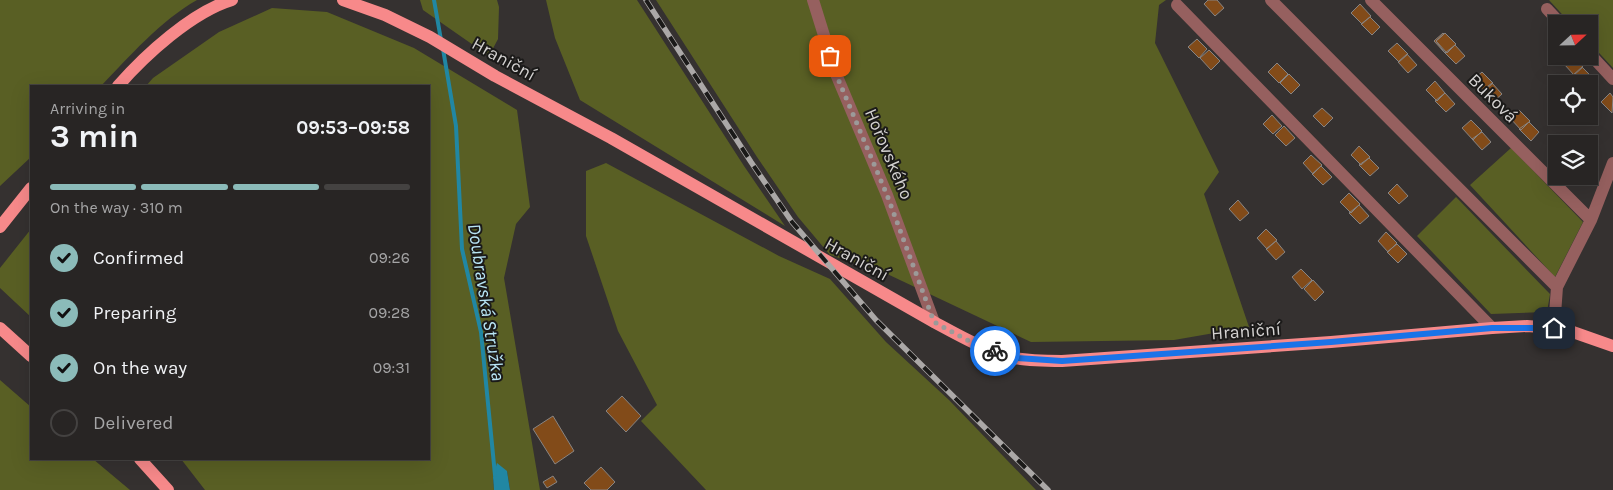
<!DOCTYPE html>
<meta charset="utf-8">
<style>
body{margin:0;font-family:Karla,sans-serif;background:#343131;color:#f1f3f6;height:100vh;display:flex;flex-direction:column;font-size:19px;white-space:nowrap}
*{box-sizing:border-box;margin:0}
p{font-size:16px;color:#a5a5a6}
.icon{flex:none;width:28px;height:28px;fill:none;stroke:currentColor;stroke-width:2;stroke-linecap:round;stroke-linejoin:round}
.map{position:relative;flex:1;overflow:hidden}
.sheet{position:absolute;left:30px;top:85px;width:400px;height:375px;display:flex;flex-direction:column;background:#282524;border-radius:0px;box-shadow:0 5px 20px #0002,0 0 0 1px #444241}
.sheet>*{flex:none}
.needle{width:32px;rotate:68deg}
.controls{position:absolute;left:1548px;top:15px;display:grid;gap:10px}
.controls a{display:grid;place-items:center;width:50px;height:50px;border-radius:0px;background:#282524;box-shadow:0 5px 20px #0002,0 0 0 1px #444241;font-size:25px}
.pin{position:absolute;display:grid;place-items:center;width:42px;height:42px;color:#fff;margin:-21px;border-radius:10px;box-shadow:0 2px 8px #0006}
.courier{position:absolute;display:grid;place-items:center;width:50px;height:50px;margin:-25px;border:4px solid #1a73e8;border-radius:50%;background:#fff;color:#222;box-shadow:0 1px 6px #0007}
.head em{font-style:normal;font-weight:700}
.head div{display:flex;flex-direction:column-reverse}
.head{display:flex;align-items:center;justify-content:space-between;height:85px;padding:0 20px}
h1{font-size:32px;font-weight:700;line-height:38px}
.bar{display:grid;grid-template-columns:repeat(4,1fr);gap:8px 5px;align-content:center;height:60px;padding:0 20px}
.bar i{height:6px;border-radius:4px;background:#444241}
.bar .on{background:#8bbbb9}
.bar p{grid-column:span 4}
ol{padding:0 20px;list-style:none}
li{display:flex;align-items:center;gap:15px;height:55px}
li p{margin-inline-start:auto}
li .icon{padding:5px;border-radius:50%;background:#8bbbb9;color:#111;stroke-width:4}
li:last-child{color:#a5a5a6}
li i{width:28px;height:28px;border:2px solid #444241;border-radius:50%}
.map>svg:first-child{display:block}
.green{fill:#595f24}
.water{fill:#2187a3}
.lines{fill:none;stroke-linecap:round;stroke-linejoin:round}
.stream{stroke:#2187a3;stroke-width:4}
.building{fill:#824b19;stroke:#888482}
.minor{stroke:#96605f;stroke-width:12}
.major{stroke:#f7898a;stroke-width:12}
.rail-casing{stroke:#aba8a7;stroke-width:5.5}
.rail{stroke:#1b1a19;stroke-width:4;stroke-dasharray:11;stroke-linecap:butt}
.done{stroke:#9c9a99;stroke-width:5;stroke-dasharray:0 9}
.route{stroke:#1a73e8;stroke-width:6}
.labels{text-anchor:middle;stroke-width:4;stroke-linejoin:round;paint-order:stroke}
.street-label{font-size:18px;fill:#d4d2d1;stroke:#1b1a19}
.water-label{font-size:19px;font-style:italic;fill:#b8e5f5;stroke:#1b1a19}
</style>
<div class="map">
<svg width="1613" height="490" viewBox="0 0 1613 490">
<rect width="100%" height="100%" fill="#353130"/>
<!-- green -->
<path class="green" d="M0,0H197C160,21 130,56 101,86H31V157L0,186Z
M420,0H497L499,7L498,39L489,56L423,10Z
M546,0H637L744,166L785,226L580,100L555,38Z
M656,0H1166L1159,5L1155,43L1219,172L1204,194L1249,327L1174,340L1031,342L883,272L830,255L798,217L757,157Z
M1549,0H1613V68L1589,42V24H1571Z
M272,8L327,12L414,48L517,110L530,207L516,224L504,278L540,490H510L507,471L493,477L494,490H205L181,459H429V86H146L153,78L219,32Z
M1511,148L1583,222L1555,277L1470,185Z
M606,163L779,256L830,279L886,342L949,400L1036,490H706L641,421L657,405L618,331L586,236V171Z
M1456,197L1550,294L1547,312L1491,314L1417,236Z
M31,229V317L0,288V268Z
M0,380L31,407V459H93L130,490H0Z"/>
<!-- water -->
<path class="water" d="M497,463L507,471L510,490H494L493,477Z"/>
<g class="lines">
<!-- stream -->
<path class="stream" d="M434,0L441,40
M443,49L456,126L462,249L481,332L495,475"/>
</g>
<!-- building -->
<path class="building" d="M1208,0H1217L1224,8L1215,16L1204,4Z
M1360,4L1371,16L1362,24L1351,13Z
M1370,17L1380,27L1372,35L1361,24Z
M1443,33L1444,34L1436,41L1445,53L1434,41Z
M1445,33L1456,44L1447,53L1436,41Z
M1197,39L1207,49L1199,58L1188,47Z
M1397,43L1408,54L1399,62L1388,51Z
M1455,45L1465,56L1456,64L1445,53Z
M1209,50L1220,61L1211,70L1200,58Z
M1407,54L1417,65L1408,73L1398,62Z
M1571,56L1583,67L1574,75L1564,64Z
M1277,63L1288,74L1279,83L1268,72Z
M1582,67L1592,77L1586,84H1582L1573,75Z
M1482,72L1493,83L1484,91L1473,80Z
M1289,74L1300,85L1291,94L1280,83Z
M1435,81L1445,93L1437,101L1426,90Z
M1492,83L1502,94L1493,102L1482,91Z
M1445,93L1455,104L1446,112L1435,101Z
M1610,93L1613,97L1612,113L1601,102Z
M1322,108L1333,118L1324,127L1313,116Z
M1519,110L1530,121L1521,130L1510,118Z
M1272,115L1282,126L1273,134L1263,124Z
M1471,120L1482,131L1473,140L1462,128Z
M1529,122L1539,132L1531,141L1519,129Z
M1284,126L1295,138L1286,146L1275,135Z
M1482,132L1491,142L1482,150L1472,139Z
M1359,146L1370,157L1361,165L1351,155Z
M1311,155L1322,165L1313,174L1303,163Z
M1369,158L1379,168L1370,176L1359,165Z
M1321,166L1332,177L1323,185L1312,174Z
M1397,184L1408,196L1399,204L1388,193Z
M1349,193L1360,204L1351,213L1340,202Z
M1238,200L1249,213L1240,221L1229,209Z
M1359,205L1369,216L1360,224L1349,213Z
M1266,229L1277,240L1267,249L1257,238Z
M1386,232L1397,243L1388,252L1378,241Z
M1276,241L1285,252L1276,260L1266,249Z
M1397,244L1407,254L1398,263L1387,252Z
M1301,269L1312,280L1302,289L1292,277Z
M1313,280L1324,292L1315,301L1304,289Z
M622,396L641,416L626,432L606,411Z
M553,416L574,451L555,464L533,429Z
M601,467L615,482L607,490H591L584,483Z
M553,476L557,482L547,488L543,482Z"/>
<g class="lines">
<!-- minor -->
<path class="minor" d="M813,0L836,74L887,195L934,322
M1271,0L1557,287
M1371,0L1591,220
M1177,5L1492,328
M1547,9L1561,24
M1589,53L1613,79
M1554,328L1557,287L1591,220L1613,163"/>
<!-- major -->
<path class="major" d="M343,0L385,15L430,37L495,76L611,138L934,322C960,336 986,351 1015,358C1030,361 1047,361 1062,361L1331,342L1492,328L1527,326L1554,328L1570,331L1613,346
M118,86C145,55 192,12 232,0
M0,227L31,188
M0,328L31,356
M140,459L168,490"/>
<defs>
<path id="rail" d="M646,0L751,162L792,222L876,320L1048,490"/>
</defs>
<!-- rail casing -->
<use href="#rail" class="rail-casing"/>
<!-- rail -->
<use href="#rail" class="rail"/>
</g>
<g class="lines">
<!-- done -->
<path class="done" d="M830,56L836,74L887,195L934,322L969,341L995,351"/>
<!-- route -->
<path class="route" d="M995,351L1017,358L1062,361L1331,342L1492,328H1554"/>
</g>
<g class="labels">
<!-- street labels -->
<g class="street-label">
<text transform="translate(504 59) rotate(29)" y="6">Hraniční</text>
<text transform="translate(1493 98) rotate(45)" y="6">Buková</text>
<text transform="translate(889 154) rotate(67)" y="6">Hořovského</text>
<text transform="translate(857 259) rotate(29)" y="6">Hraniční</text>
<text transform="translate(1246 331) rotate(-4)" y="6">Hraniční</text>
</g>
<!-- water labels -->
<g class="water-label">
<text transform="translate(487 302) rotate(81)" y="7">Doubravská Stružka</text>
</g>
</g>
</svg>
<div class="controls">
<a><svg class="needle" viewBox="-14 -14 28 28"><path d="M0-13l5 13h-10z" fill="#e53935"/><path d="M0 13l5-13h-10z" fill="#a5a5a6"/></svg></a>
<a><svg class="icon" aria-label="locate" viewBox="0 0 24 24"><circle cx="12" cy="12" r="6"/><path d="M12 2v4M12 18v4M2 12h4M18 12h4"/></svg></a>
<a><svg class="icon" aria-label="layers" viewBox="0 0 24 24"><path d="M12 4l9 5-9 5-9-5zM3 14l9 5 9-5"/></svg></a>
</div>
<div class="pin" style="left:830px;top:56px;background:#ea580c"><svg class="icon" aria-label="bag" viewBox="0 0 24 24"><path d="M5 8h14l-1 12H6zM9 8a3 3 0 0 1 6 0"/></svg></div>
<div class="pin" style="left:1554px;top:328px;background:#1f2937"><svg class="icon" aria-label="home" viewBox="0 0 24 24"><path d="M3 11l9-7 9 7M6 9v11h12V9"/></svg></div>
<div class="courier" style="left:995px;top:351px"><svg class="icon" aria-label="bike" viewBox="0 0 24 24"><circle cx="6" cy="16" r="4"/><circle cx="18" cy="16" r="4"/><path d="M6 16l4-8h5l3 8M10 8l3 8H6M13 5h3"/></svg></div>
<section class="sheet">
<div class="head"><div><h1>3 min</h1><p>Arriving in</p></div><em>09:53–09:58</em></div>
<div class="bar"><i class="on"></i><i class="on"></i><i class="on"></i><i></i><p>On the way · 310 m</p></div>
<ol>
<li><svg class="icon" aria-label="check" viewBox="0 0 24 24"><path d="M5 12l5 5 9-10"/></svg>Confirmed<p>09:26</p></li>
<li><svg class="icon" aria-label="check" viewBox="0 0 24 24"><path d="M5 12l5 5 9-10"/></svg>Preparing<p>09:28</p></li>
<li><svg class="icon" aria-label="check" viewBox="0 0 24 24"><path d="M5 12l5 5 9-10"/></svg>On the way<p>09:31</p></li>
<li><i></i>Delivered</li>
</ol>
</section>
</div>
